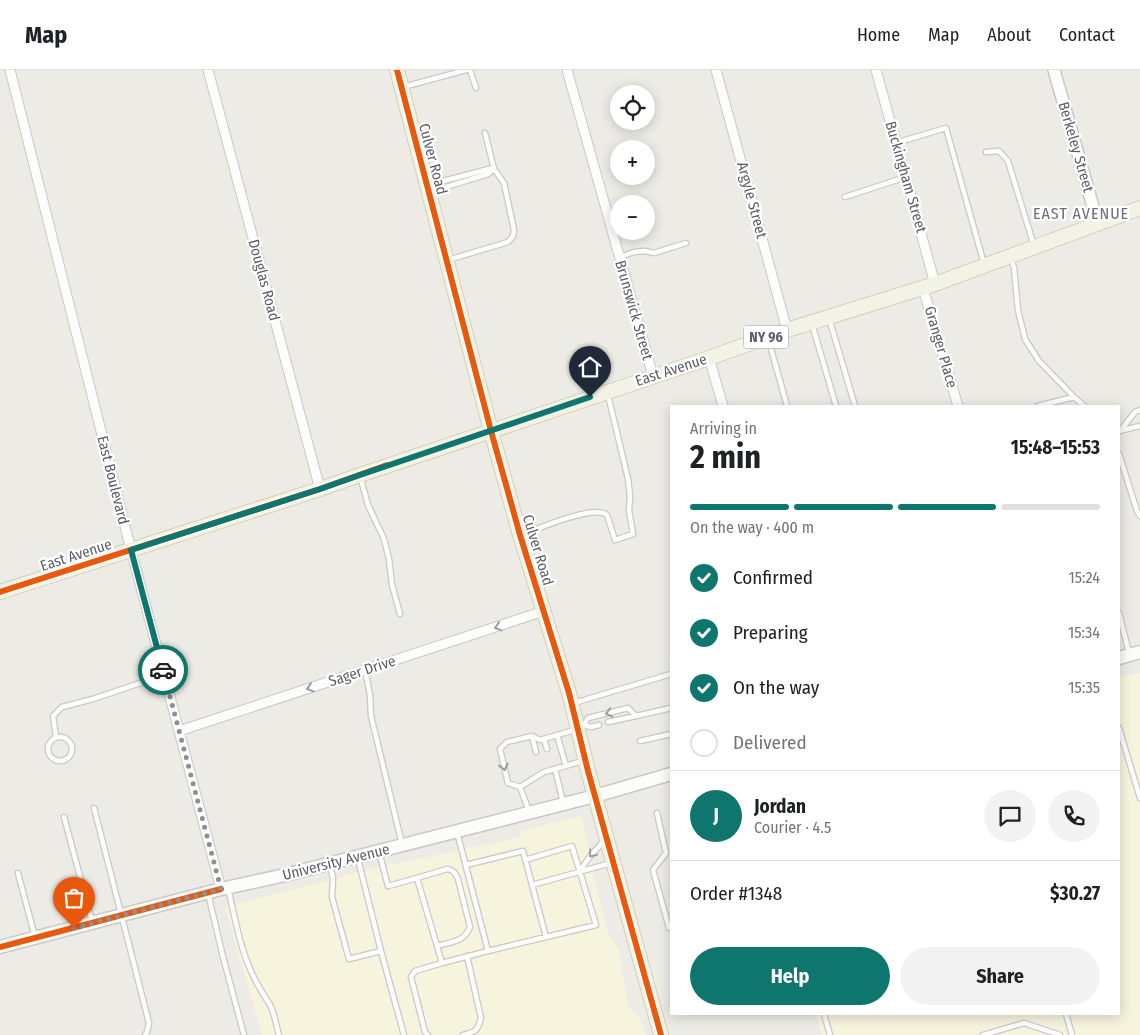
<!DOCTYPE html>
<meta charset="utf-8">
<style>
body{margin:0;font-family:"Fira Sans Condensed",sans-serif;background:#f2f2f2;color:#202124;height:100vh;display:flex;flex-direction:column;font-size:19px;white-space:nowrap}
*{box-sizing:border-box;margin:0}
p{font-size:16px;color:#757577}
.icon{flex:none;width:28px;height:28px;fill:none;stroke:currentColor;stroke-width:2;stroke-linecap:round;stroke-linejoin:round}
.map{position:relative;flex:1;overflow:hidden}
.drawer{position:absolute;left:670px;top:335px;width:450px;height:610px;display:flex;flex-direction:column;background:#fff;border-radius:0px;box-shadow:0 2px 12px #0003}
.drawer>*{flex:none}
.buttons{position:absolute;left:610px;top:15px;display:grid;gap:10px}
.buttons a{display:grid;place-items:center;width:45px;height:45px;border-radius:50%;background:#fff;box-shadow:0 2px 12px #0003;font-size:25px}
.pin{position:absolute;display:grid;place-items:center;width:42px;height:42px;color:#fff;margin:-51px -21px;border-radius:50% 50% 50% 0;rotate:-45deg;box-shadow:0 0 5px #0007}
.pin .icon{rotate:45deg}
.courier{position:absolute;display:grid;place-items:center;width:50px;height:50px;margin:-25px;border:4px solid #0f766e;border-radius:50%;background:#fff;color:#222;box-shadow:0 1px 6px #0007}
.summary em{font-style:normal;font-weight:700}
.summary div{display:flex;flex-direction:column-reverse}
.summary{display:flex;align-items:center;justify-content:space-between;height:85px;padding:0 20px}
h1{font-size:32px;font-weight:700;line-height:38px}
.bar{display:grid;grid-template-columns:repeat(4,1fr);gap:8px 5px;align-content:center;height:60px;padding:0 20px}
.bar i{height:6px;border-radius:4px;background:#e0e0e0}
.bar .active{background:#0f766e}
.bar p{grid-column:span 4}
.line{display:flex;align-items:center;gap:12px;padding:0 20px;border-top:1px solid #e0e0e0}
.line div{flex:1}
.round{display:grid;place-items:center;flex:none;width:52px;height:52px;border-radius:26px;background:#f2f2f2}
ol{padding:0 20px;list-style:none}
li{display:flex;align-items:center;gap:15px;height:55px}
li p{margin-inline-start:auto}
li .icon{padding:5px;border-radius:50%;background:#0f766e;color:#fff;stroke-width:4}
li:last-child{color:#757577}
li i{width:28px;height:28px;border:2px solid #e0e0e0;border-radius:50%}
.cta{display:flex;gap:10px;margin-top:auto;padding:10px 20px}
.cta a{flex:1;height:58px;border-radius:30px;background:#0f766e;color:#fff;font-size:20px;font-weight:700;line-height:58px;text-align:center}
.cta a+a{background:#f2f2f2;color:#202124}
header{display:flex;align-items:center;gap:30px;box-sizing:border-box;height:70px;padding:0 25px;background:#fff;border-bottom:1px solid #e0e0e0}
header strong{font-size:24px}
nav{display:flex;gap:28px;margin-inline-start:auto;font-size:18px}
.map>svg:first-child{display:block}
.commercial{fill:#f6f4dd}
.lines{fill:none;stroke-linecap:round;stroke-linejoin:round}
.service-casing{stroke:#c8c9c8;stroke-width:7}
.minor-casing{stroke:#c8c9c8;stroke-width:11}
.tertiary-casing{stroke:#c8c9c8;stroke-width:14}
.secondary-casing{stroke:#c9cac9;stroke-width:15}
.primary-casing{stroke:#d6d1b1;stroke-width:16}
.service{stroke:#fcfcfb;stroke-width:4.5}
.minor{stroke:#fcfcfb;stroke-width:9}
.tertiary{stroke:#fcfcfb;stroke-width:11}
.secondary{stroke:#fcfcfb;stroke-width:12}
.primary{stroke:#f3f2e7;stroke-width:14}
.cycleway-casing{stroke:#fff;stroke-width:9}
.cycleway{stroke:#e8590c;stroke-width:6}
.oneway{stroke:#9b9da1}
.done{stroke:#8e8f92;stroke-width:5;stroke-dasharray:0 9}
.route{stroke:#0f766e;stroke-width:6}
.labels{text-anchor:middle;stroke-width:4.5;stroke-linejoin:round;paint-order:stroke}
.shield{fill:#fff;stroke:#8c8e93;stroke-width:1}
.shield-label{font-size:14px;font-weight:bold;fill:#5b5e65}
.street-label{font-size:15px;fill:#5b5e65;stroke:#fff}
.neighbourhood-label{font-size:16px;letter-spacing:1px;fill:#6c7077;stroke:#fff}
</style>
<header>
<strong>Map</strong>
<nav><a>Home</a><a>Map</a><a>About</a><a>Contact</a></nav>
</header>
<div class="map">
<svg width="1140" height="965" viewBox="0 0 1140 965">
<rect width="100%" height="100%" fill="#ecebe5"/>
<!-- commercial -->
<path class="commercial" d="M1140,603V965H822L816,944H1119V608Z
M581,746L583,751L596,816L609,866L619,881L628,935L639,947L646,965H262L225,837L371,799L520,767V761Z"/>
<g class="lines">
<defs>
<path id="service" d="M470,0L476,18
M403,17L466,0
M896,73L946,58L984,194
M986,82L999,81L1008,91L1034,176
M428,115L489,99H494L485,63
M430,122L488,104L494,99L504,113L514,160L513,166L508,172L448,190
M845,127L906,107
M620,187L634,182L645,181L654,183L686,173
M1011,188L1014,198L1018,240L1025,269L1039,291L1074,327
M829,248L855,336
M812,254L836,336
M768,268L787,336
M1038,336L1074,327L1084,336
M1119,361L1140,356
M1120,361L1135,342L1140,340
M1119,384L1137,441L1140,446
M360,406L368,435L384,469L389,489L392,515L400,544
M521,465C537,459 594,434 607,445L615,470L633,464L629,440L630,426L628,409L608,325
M1119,543L1129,583
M365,600L370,625L371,646L402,774
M574,633L671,604
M608,652L636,646
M584,655L591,657L599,655
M1119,658L1140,728
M557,665L566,696
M532,666L536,682
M48 679a12 12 0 1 1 24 0a12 12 0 1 1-24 0Z
M56,667L53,646L62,637L93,629L164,605
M544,669L547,679
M640,671L671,664
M555,699L563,732
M520,717L544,702L583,691
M94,738L149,953L147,962L145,965
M529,741L520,717L508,713L500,679L507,672L532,666L540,670L578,659L584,655L588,648L628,638L636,646L671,638
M657,743L666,783L653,800L669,858L671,857
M64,747L92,851
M457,762L488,881L596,855L572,776L525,790
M379,782L388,816L417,808L442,893L488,881
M330,795L333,808L332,827L349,889L381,881L358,789
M466,795L523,781L532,815L611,793
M579,802L591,785L605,770
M18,803L35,867
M417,808L447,799C454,800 455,803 458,809L470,857C465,872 450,872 437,876
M532,815L546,867
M228,819C235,846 239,875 251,901C256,913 263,924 270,935C275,944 276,956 279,965
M208,823L223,887L244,965
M381,881L404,965
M824,944L830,965
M1066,944L1072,965
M428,965L425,962L411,907L415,901L442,893
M463,965C475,962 478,961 481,948L467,886
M983,965L1024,953L1060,965"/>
<path id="minor" d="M10,0L131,480L221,819
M208,0L320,419
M567,0L653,306
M716,0L787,260
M876,0L935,214
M923,218L958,336
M709,288L723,336
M179,661L544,541"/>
<path id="tertiary" d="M1054,0L1098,154"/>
<path id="secondary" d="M1119,588L1140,582
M0,877L221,819L285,805L595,726L671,704"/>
<path id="primary" d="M397,0L491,361L520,465L569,623L588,701L661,965
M0,522L320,419L360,405L709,288L787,260L935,214L1140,138"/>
</defs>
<!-- service casing -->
<use href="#service" class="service-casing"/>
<!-- minor casing -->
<use href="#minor" class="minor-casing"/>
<!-- tertiary casing -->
<use href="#tertiary" class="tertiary-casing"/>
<!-- secondary casing -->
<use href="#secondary" class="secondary-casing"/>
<!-- primary casing -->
<use href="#primary" class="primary-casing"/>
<!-- service -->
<use href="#service" class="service"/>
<!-- minor -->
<use href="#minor" class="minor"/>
<!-- tertiary -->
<use href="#tertiary" class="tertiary"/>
<!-- secondary -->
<use href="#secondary" class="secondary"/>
<!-- primary -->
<use href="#primary" class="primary"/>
<defs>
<path id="cycleway" d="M397,0L491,361L520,465L569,623L588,701L661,965
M0,522L320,419L387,395
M0,877L221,819"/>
</defs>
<!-- cycleway casing -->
<use href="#cycleway" class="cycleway-casing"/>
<!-- cycleway -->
<use href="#cycleway" class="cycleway"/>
</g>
<!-- one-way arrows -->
<defs><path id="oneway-chevron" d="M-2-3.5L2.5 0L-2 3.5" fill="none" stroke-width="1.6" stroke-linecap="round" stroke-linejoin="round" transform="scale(1.25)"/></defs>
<g class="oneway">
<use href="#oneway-chevron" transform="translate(498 557) rotate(162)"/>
<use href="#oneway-chevron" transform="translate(310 618) rotate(162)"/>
<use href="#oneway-chevron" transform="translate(609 643) rotate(166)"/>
<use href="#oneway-chevron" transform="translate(504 697) rotate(76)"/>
<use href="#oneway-chevron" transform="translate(592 784) rotate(129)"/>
</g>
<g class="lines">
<!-- done -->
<path class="done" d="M74,858L221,819L163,600"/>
<!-- route -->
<path class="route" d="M163,600L131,480L320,419L360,405L590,327"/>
</g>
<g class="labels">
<!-- shield labels -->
<rect class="shield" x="743.5" y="255.5" width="45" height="23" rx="4"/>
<g class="shield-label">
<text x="766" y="272">NY 96</text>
</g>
<!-- street labels -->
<g class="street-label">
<text transform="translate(1076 77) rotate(74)" y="5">Berkeley Street</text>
<text transform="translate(433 89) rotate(75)" y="5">Culver Road</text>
<text transform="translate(906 107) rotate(74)" y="5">Buckingham Street</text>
<text transform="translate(752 130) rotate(75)" y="5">Argyle Street</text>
<text transform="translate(264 210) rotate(75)" y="5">Douglas Road</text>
<text transform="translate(634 240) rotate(74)" y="5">Brunswick Street</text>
<text transform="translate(941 277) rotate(74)" y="5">Granger Place</text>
<text transform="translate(671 300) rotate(-18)" y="5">East Avenue</text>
<text transform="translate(113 410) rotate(76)" y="5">East Boulevard</text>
<text transform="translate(538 480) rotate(73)" y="5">Culver Road</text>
<text transform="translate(76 485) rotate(-18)" y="5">East Avenue</text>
<text transform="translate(362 601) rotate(-18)" y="5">Sager Drive</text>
<text transform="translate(336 792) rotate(-14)" y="5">University Avenue</text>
</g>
<!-- neighbourhood labels -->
<g class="neighbourhood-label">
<text x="1081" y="149">EAST AVENUE</text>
</g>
</g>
</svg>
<div class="buttons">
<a><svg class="icon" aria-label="locate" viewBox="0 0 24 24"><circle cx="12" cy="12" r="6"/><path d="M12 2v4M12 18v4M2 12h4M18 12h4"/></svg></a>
<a>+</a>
<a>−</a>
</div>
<div class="pin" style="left:74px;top:858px;background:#ea580c"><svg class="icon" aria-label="bag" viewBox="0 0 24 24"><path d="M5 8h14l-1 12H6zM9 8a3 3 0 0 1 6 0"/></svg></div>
<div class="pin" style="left:590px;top:327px;background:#1f2937"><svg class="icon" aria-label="home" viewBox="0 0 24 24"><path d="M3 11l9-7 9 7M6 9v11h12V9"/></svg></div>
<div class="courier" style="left:163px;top:600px"><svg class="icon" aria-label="car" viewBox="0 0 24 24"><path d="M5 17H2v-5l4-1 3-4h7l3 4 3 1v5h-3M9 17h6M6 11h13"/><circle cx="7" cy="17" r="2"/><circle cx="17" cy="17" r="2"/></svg></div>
<section class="drawer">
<div class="summary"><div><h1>2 min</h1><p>Arriving in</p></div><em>15:48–15:53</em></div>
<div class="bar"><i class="active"></i><i class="active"></i><i class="active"></i><i></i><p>On the way · 400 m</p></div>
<ol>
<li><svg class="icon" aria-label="check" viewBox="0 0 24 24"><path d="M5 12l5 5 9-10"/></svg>Confirmed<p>15:24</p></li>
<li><svg class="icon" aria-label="check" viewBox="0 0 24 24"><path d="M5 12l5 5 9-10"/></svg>Preparing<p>15:34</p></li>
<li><svg class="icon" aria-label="check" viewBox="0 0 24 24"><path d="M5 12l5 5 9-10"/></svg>On the way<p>15:35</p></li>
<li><i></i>Delivered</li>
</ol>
<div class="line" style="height:90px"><b class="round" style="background:#0f766e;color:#fff">J</b><div><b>Jordan</b><p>Courier · 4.5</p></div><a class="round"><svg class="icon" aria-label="chat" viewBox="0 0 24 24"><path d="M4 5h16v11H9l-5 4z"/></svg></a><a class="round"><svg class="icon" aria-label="phone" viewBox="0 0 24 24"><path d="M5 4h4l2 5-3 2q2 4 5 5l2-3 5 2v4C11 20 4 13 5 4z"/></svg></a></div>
<div class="line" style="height:65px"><div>Order #1348</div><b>$30.27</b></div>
<div class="cta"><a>Help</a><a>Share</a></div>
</section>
</div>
